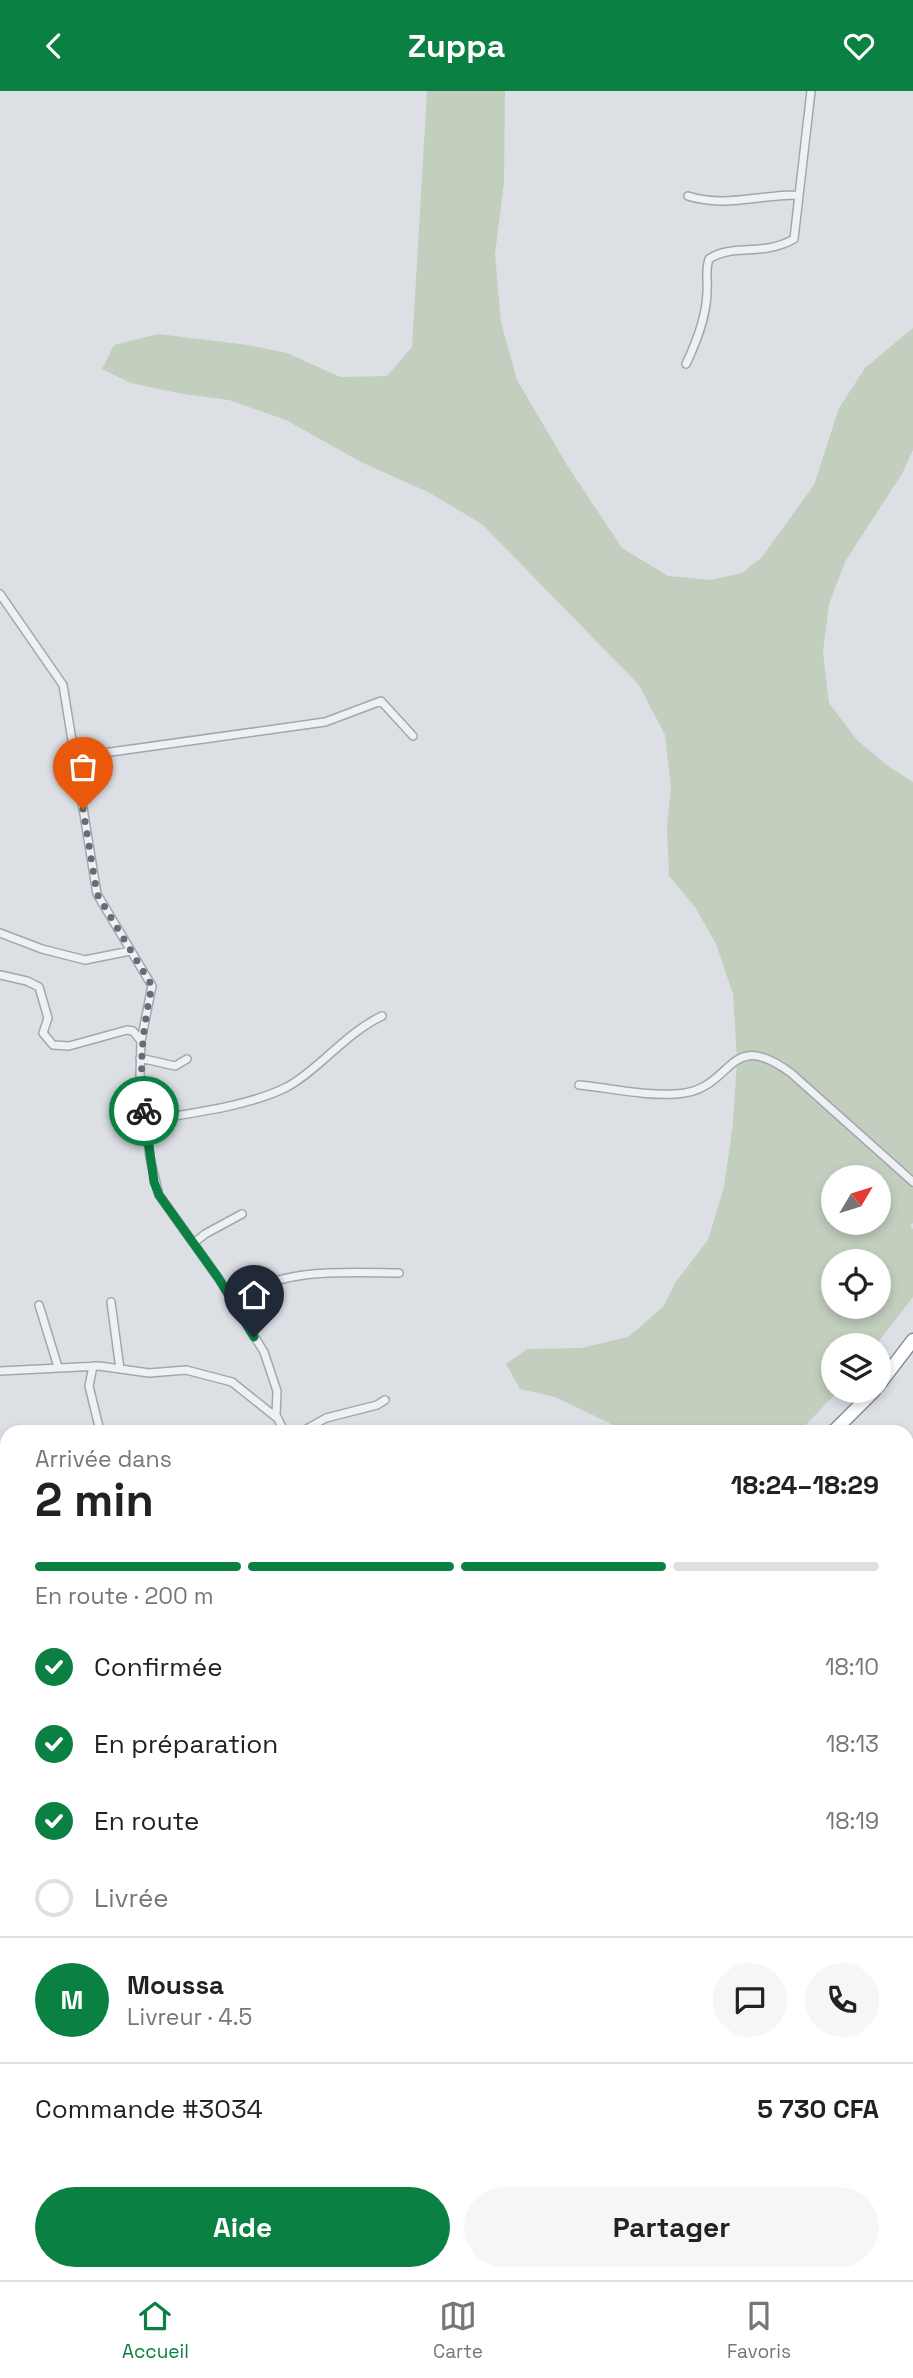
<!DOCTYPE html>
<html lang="fr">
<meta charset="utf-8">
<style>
body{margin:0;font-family:"Space Grotesk",sans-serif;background:#f6f6f6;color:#222;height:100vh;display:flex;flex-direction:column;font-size:26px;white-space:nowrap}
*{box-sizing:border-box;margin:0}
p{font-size:23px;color:#767676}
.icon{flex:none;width:38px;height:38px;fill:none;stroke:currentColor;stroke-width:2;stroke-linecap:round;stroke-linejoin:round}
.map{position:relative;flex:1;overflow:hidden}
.details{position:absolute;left:0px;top:1334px;width:914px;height:856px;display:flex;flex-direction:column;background:#fff;border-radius:21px 21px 0 0;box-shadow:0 4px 10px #0003}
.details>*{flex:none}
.needle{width:46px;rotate:52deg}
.fabs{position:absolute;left:821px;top:1074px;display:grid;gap:14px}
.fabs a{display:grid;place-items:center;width:70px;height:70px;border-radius:50%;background:#fff;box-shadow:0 4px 10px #0003;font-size:35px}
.pin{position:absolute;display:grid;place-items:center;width:60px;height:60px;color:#fff;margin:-72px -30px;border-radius:50% 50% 50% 0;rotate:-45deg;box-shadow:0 0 7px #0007}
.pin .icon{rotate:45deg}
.courier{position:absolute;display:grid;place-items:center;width:70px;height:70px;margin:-35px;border:5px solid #0b8043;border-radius:50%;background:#fff;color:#222;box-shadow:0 2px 9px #0007}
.overview em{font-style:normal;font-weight:700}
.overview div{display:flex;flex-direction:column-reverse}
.overview{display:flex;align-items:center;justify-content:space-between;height:119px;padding:0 35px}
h1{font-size:46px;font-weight:700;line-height:52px}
.bar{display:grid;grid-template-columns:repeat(4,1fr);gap:10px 7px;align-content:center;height:84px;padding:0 35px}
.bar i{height:9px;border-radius:5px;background:#e0e0e0}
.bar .selected{background:#0b8043}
.bar p{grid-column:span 4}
.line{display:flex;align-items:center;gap:18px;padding:0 35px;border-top:2px solid #e0e0e0}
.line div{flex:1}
.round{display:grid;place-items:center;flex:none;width:74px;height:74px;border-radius:37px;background:#f6f6f6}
ol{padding:0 35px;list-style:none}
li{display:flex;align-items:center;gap:21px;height:77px}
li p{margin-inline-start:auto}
li .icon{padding:7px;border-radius:50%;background:#0b8043;color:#fff;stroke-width:4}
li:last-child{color:#767676}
li i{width:38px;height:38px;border:4px solid #e0e0e0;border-radius:50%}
.cta{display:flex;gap:14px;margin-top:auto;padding:14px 35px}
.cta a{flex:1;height:80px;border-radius:42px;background:#0b8043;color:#fff;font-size:28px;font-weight:700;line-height:80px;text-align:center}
.cta a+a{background:#f6f6f6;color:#222}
header{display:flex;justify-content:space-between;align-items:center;height:91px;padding:0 35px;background:#0b8043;color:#fff;font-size:32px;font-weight:700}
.tab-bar{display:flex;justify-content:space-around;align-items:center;height:98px;border-top:2px solid #e0e0e0;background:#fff;font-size:19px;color:#767676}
.tab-bar a{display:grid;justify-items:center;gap:4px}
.tab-bar .selected{color:#0b8043}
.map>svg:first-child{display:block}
.green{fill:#c2cebe;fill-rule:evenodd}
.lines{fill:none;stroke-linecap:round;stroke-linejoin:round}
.minor-casing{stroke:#a2a7ae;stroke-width:10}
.trunk-casing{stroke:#858e9a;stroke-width:15}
.minor{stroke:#eff0f4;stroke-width:7}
.secondary{stroke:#fff;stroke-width:10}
.trunk{stroke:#fff;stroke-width:12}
.done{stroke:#666c76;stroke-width:7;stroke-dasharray:0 12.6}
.route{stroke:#0b8043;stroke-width:9}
</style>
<header><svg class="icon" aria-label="back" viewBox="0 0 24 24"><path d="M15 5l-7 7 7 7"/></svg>Zuppa<svg class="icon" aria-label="heart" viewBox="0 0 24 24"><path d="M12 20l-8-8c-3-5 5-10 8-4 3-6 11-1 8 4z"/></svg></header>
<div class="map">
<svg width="913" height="2189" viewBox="0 0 913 2189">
<rect width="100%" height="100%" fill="#dce0e5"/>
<!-- green -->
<path class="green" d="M427,0H505L504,92L495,163L501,231L517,289L567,374L622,457L668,485L710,489L742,482L762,466L814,394L839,317L865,277L913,237V359L902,383L846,469L829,513L823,561L829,612L857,649L888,675L913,691V1132L910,1135L913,1138V1206L875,1255H833V1300H838L800,1340H626L555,1306L520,1298L506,1273L527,1258L581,1257L628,1246L663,1216L675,1192L708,1149L724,1096L733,1032L737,969L733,903L716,853L695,816L669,785L667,734L671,697L665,644L639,594L482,433L428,401L361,371L286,329L229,309L183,303L131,292L102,278L114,254L158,243L248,254L287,262L340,286L387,285L412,256ZM833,1087H878V1132H833ZM833,1171H878V1216H833Z
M906,1754L913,1767V2029L906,2022Z"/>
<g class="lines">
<defs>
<path id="minor" d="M688,105C725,117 761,103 799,104
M686,273C697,250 706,227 707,202C708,189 705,180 709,168C733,152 762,166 794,148L811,0
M0,503L63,594L97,803L152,895L141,950
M75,666L325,631L381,610L413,645
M0,842L42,858L85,869L130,860
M0,884L27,890L39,896L48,927L43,942L53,954L69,955L127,939L133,940L141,950L140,984L150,1067L159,1104L219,1188L264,1261L277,1300L276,1324L284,1340
M140,967L175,975L187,968
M579,994C610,997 645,1005 676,1003C736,1000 725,934 791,982L913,1091
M145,1030C190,1022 247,1016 287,996C320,978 344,943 382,925
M194,1152L205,1143L242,1123
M231,1207C290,1177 335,1181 399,1182
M111,1211L120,1278
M39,1214L58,1276
M93,1275L89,1295L100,1340
M0,1280L99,1275L149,1282L186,1279L232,1291L277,1327
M303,1340L326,1327L377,1314L385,1309
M0,1536L7,1530
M0,1574L7,1583
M906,2171L913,2177
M175,2182L182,2189
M335,2182L336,2189
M582,2182L583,2189"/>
<path id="trunk" d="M878,1295L913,1249
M834,1340L874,1300
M113,2189L119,2182"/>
</defs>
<!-- minor casing -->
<use href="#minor" class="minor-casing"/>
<!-- trunk casing -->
<use href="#trunk" class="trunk-casing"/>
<!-- minor -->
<use href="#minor" class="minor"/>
<!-- secondary -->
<path class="secondary" d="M906,1594L913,1612"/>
<!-- trunk -->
<use href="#trunk" class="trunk"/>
</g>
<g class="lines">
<!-- done -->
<path class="done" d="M83,718L97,803L152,895C142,942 139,972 144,1020"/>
<!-- route -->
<path class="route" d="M144,1020L154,1091L159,1104L219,1188L254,1246"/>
</g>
</svg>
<div class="fabs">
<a><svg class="needle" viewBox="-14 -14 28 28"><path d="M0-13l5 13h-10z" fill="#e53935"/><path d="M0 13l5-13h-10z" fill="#767676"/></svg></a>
<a><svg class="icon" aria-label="locate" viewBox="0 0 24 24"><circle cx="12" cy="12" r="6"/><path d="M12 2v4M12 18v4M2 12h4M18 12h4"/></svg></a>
<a><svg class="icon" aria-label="layers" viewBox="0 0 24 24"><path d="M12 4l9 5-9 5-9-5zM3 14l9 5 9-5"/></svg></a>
</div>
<div class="pin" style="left:83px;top:718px;background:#ea580c"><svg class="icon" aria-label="bag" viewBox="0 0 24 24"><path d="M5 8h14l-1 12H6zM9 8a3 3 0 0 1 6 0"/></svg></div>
<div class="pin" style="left:254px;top:1246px;background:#1f2937"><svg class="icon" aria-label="home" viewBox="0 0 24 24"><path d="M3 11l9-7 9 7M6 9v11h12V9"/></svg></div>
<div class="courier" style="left:144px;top:1020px"><svg class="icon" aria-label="bike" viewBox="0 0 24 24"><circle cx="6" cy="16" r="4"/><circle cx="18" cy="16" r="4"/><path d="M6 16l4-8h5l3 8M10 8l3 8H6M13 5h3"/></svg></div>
<section class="details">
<div class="overview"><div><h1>2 min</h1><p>Arrivée dans</p></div><em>18:24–18:29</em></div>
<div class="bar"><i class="selected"></i><i class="selected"></i><i class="selected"></i><i></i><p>En route · 200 m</p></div>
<ol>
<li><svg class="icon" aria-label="check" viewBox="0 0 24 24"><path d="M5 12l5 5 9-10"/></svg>Confirmée<p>18:10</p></li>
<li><svg class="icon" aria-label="check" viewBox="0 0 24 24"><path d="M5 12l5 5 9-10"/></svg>En préparation<p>18:13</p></li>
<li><svg class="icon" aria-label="check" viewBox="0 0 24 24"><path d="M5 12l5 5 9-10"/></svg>En route<p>18:19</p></li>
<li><i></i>Livrée</li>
</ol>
<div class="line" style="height:126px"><b class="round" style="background:#0b8043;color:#fff">M</b><div><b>Moussa</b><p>Livreur · 4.5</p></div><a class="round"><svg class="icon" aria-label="chat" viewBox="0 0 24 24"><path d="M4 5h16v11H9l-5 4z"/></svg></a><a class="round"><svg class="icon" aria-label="phone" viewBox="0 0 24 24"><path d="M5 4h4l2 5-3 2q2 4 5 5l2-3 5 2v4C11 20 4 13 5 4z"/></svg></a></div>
<div class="line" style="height:91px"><div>Commande #3034</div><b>5 730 CFA</b></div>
<div class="cta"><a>Aide</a><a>Partager</a></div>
</section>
</div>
<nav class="tab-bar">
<a class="selected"><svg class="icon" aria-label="home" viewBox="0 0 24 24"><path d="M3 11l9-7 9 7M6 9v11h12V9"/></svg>Accueil</a>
<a><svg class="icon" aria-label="map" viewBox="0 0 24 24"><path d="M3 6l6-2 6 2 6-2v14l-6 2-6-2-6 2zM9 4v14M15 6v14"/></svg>Carte</a>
<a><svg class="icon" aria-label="saved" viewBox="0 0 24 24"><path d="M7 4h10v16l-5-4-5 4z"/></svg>Favoris</a>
</nav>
